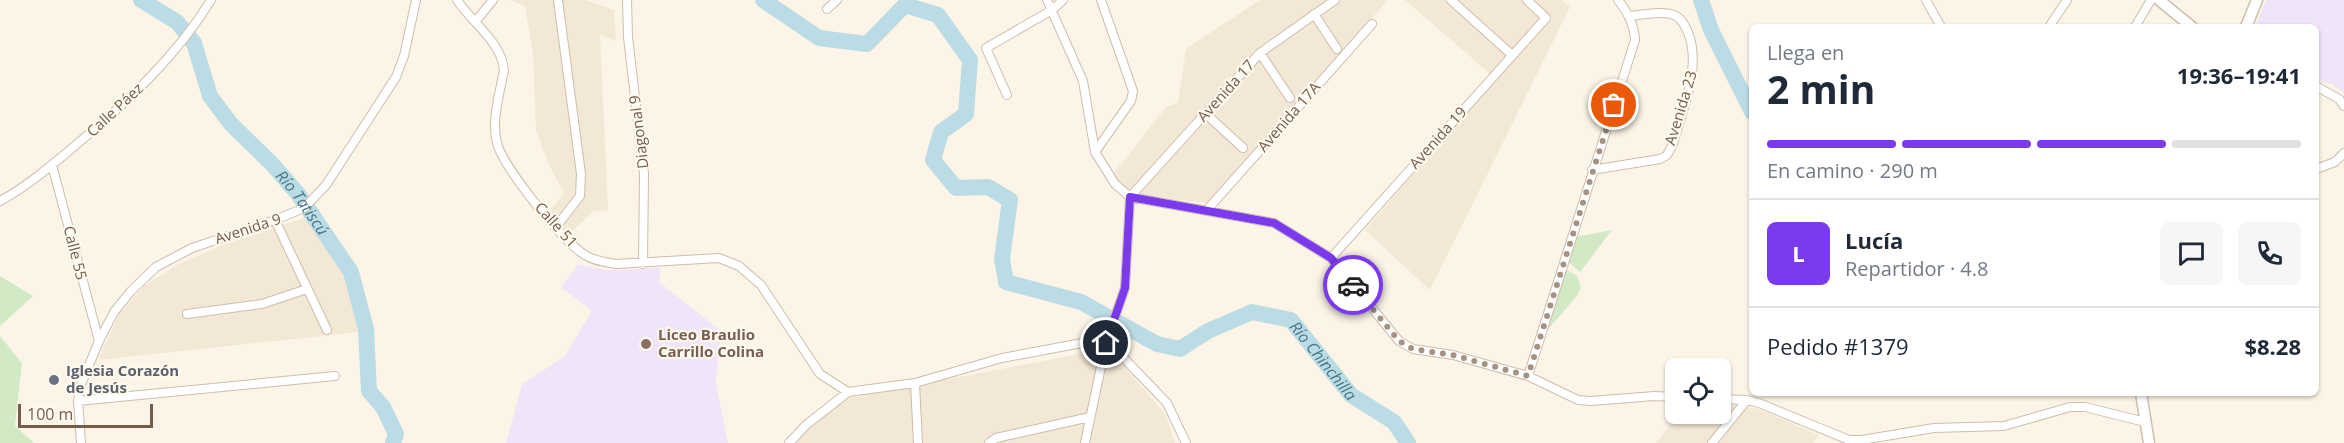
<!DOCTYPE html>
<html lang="es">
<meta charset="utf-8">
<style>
body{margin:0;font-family:"Open Sans",sans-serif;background:#f6f6f7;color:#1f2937;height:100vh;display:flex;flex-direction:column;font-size:22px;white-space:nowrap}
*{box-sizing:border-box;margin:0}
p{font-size:20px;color:#747a83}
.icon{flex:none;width:33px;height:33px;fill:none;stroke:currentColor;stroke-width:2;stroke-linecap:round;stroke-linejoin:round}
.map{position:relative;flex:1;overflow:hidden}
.drawer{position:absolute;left:1749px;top:24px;width:570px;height:372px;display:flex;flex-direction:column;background:#fff;border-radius:9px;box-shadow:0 2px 4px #0004}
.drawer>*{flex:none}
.controls{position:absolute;left:1665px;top:358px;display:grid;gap:12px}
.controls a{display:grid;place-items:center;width:66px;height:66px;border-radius:9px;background:#fff;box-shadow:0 2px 4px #0004;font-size:30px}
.scale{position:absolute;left:18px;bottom:15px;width:135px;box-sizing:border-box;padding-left:6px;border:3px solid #755d4c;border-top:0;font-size:16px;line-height:21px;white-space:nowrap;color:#755d4c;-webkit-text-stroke:4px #fef9ed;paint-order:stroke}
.pin{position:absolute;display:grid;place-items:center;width:51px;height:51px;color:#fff;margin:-26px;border:3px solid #fff;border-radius:50%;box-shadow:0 2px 6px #0007}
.courier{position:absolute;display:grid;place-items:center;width:60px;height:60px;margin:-30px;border:4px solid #7c3aed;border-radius:50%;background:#fff;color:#222;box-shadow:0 2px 8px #0007}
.summary em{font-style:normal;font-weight:700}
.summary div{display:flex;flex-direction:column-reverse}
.summary{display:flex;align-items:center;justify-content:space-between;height:102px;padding:0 18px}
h1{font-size:39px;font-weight:700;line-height:45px}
.bar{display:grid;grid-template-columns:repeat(4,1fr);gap:9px 6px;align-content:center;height:72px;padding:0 18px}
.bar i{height:8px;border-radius:4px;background:#e0e1e3}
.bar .on{background:#7c3aed}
.bar p{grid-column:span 4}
.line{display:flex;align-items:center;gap:15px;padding:0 18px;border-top:2px solid #e0e1e3}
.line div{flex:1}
.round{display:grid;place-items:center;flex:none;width:63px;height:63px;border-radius:9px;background:#f6f6f7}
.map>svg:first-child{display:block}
.residential{fill:#f3e7d6}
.education{fill:#f2e4f8}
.green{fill:#d2e9c6}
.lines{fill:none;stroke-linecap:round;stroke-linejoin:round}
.river{stroke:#bcdce5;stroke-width:16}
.minor-casing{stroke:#cdbdad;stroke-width:10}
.secondary-casing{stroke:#d0beab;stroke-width:13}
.minor{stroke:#fff;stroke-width:8}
.secondary{stroke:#fff;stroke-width:10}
.done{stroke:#a49282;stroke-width:6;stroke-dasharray:0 10.8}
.route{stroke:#7c3aed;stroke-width:8}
.education-dot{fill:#8d6e63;stroke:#fef9ed;stroke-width:2}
.worship-dot{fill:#6b7280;stroke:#fef9ed;stroke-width:2}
.labels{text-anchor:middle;stroke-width:4.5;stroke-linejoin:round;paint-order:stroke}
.street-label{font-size:15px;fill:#755d4c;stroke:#fef9ed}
.education-label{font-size:15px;font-weight:bold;fill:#785e54;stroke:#fef9ed;text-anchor:start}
.worship-label{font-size:15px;font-weight:bold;fill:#5b616d;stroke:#fef9ed;text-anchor:start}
.water-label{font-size:16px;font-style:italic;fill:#477887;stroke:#fef9ed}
</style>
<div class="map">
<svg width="2344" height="443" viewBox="0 0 2344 443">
<rect width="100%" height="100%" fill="#fcf5e7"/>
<!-- residential -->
<path class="residential" d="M510,0H585L614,10L616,41L600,35L608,210L594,211L570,233L549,212L564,193L548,163L536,130L533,54L525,6Z
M1260,0H1388L1207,203L1142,195L1126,188L1113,174L1167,106L1178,103L1186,49Z
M1405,0H1562L1570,7L1430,290L1365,230L1496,79Z
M307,217L345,276L359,332L98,360L119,315L144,286L177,265L222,245Z
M1100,350L1125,367L1166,415L1175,443H794L812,424L845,399Z
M1721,404L1758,409L1819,435L1813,443H1656L1679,414H1720Z"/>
<!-- education -->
<path class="education" d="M2266,0H2344V93L2332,84L2316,80V27H2255Z
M578,264L605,270L661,268L659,282L721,331L716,383L728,443H506L522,384L564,357L592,311L561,287Z"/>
<!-- green -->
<path class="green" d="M1612,230L1580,272L1567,261L1574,237Z
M1564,268L1577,276L1581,288L1577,296L1543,335Z
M0,276L33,296L0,326Z
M0,336L22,363L15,426L34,443H0Z"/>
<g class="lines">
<!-- river -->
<g class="river">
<path id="s1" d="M141,0L177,22L194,43L210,96L231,124L273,165L298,194L351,272L366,329L369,391L383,407L396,434L393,443"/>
<path id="s2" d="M763,0L819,38L867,44L905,5L938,15L970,60L966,114L941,132L933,160L956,188L988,187L1010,200L1002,259L1006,282L1081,302L1157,344L1180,349L1208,331L1252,312L1291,320L1351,395L1394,422L1408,443"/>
<path d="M1701,0L1711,30L1752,112"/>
</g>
<defs>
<path id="minor" d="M457,0C472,23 501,41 504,70C500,92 491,121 497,143C503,167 564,243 585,255C594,261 605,262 616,264L719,258L739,266L761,285L820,374L848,392
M627,0L628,37L644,174L643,264
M1047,0L1083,81L1095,152L1115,184L1130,197L1274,223L1331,258L1399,341L1413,349L1453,355L1528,376L1578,400L1591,401L1654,396L1676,397
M1451,0L1512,55
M1926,0L1941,27
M827,9L837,0
M1314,14L1337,49
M475,22L493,0
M2049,27L2067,0
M2135,27L2151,0
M1260,53L1290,98
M2316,86L2339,99L2344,106
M1007,95L986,48L1052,10L1063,0
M1206,114L1243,148
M1095,152L1131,101L1133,91L1101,0
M52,165L99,341
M2316,169L2335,162L2344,153
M1592,170L1660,159L1667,155L1673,144C1682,110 1701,70 1689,35C1686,28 1683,20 1676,16C1664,10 1643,15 1629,16
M1130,197L1260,53L1335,0
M0,201C28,186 53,164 77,144C127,102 177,56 211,0
M1207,210L1372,24
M275,220L327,330
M556,227L580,196L581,174L558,0
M1331,258L1546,18L1527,0
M187,314L262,304L307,289
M1528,376L1635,40C1634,24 1628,13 1618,0
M915,383L918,443
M1720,399L1747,400L1759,403L1849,440H1862L1934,428L2004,426L2070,407H2085L2145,422
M78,401L335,376
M81,443L78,401L80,387L99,341L114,312L131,291L156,267L192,248L275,220L304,208L326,185L396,77L404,56L416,0
M789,443L806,425L848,392L915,383L1002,358L1098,340L1118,352L1167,403L1186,443
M989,443L996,438L1090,417
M1085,443L1106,343L1125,288L1130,197
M1712,443L1747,400"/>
<path id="secondary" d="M2159,0L2192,27
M2246,27L2257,0
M2141,393L2149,443"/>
</defs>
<!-- minor casing -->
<use href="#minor" class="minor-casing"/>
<!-- secondary casing -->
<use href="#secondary" class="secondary-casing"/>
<!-- minor -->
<use href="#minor" class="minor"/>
<!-- secondary -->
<use href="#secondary" class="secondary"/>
</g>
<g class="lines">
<!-- done -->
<path class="done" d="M1353,285L1399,341L1413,349L1453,355L1528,376L1614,105"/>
<!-- route -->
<path class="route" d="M1106,343L1125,288L1130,197L1274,223L1331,258L1353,285"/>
</g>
<!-- markers -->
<circle class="education-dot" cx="646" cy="344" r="6"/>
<circle class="worship-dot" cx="54" cy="380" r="6"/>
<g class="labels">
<!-- street labels -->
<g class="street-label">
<text transform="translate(1226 91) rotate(-48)" y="5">Avenida 17</text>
<text transform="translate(1681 108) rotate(-73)" y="5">Avenida 23</text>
<text transform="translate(115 110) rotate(-43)" y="5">Calle Páez</text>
<text transform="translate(1289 117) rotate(-49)" y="5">Avenida 17A</text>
<text transform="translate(639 132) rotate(-97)" y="5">Diagonal 9</text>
<text transform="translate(1438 138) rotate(-48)" y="5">Avenida 19</text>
<text transform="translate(556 225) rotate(48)" y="5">Calle 51</text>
<text transform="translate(248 229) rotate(-18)" y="5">Avenida 9</text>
<text transform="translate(75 253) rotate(76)" y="5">Calle 55</text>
</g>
<!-- education labels -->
<g class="education-label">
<text x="658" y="340">Liceo Braulio<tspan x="658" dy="17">Carrillo Colina</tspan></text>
</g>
<!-- worship labels -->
<g class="worship-label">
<text x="66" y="376">Iglesia Corazón<tspan x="66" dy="17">de Jesús</tspan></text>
</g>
<!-- water labels -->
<g class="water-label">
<text dy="6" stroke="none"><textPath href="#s1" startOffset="266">Río Tatiscú</textPath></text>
<text dy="6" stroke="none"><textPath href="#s2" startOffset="912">Río Chinchilla</textPath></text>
</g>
</g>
</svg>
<div class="controls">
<a><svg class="icon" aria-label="locate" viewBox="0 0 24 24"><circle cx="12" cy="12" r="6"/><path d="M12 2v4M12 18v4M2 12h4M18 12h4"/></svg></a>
</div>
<div class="scale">100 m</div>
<div class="pin" style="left:1614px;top:105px;background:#ea580c"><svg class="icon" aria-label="bag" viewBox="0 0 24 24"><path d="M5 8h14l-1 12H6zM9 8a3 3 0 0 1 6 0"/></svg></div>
<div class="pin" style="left:1106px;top:343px;background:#1f2937"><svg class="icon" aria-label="home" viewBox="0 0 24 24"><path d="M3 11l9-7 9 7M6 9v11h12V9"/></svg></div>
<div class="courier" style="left:1353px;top:285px"><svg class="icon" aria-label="car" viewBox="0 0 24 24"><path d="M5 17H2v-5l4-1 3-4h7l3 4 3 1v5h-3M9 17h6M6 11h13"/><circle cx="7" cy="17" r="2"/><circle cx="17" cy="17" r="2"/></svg></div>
<section class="drawer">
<div class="summary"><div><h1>2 min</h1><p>Llega en</p></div><em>19:36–19:41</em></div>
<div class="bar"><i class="on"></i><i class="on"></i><i class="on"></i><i></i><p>En camino · 290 m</p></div>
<div class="line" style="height:108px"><b class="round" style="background:#7c3aed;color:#fff">L</b><div><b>Lucía</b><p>Repartidor · 4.8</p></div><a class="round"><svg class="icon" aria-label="chat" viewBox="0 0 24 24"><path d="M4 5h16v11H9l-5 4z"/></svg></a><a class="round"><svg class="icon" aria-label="phone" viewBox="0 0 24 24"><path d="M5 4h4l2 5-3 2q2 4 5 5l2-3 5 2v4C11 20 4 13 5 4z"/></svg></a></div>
<div class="line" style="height:78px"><div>Pedido #1379</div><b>$8.28</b></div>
</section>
</div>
